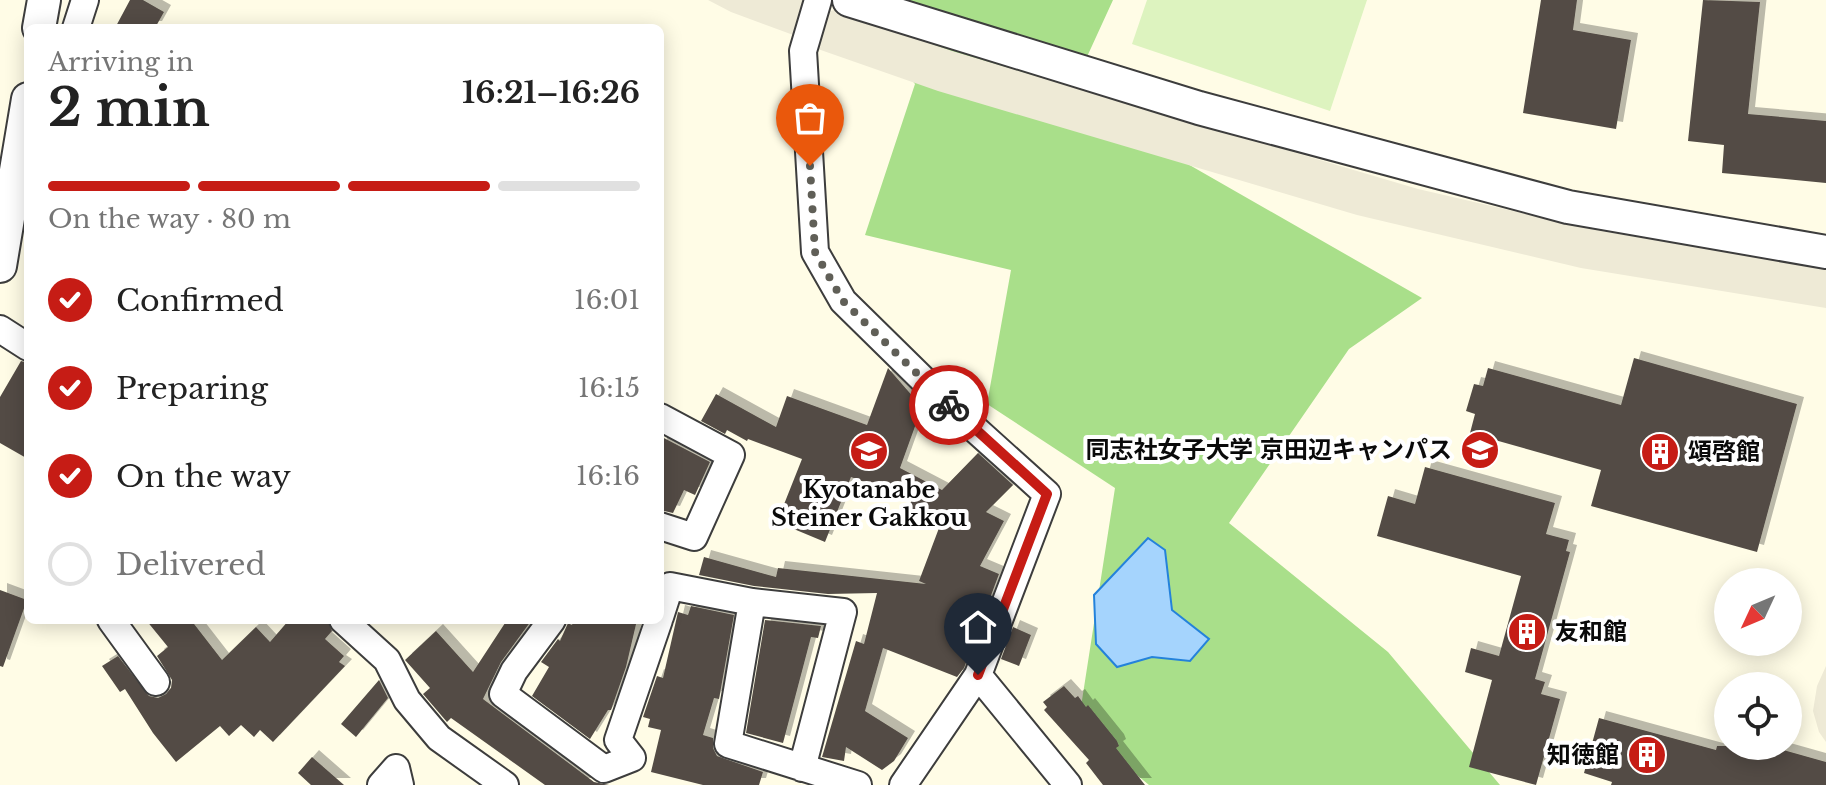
<!DOCTYPE html>
<meta charset="utf-8">
<style>
body{margin:0;font-family:"Libre Baskerville","Noto Sans JP",serif;background:#f6f6f6;color:#222;height:100vh;display:flex;flex-direction:column;font-size:30px;white-space:nowrap}
*{box-sizing:border-box;margin:0}
p{font-size:26px;color:#767676}
.icon{flex:none;width:44px;height:44px;fill:none;stroke:currentColor;stroke-width:2;stroke-linecap:round;stroke-linejoin:round}
.map{position:relative;flex:1;overflow:hidden}
.sheet{position:absolute;left:24px;top:24px;width:640px;height:600px;display:flex;flex-direction:column;background:#fff;border-radius:12px;box-shadow:0 4px 20px #0003}
.sheet>*{flex:none}
.needle{width:52px;rotate:226deg}
.fabs{position:absolute;left:1714px;top:568px;display:grid;gap:16px}
.fabs a{display:grid;place-items:center;width:88px;height:88px;border-radius:50%;background:#fff;box-shadow:0 4px 20px #0003;font-size:40px}
.pin{position:absolute;display:grid;place-items:center;width:68px;height:68px;color:#fff;margin:-82px -34px;border-radius:50% 50% 50% 0;rotate:-45deg;box-shadow:0 0 8px #0007}
.pin .icon{rotate:45deg}
.courier{position:absolute;display:grid;place-items:center;width:80px;height:80px;margin:-40px;border:6px solid #c61c15;border-radius:50%;background:#fff;color:#222;box-shadow:0 2px 10px #0007}
.overview em{font-style:normal;font-weight:800}
.overview div{display:flex;flex-direction:column-reverse}
.overview{display:flex;align-items:center;justify-content:space-between;height:136px;padding:0 24px}
h1{font-size:52px;font-weight:800;line-height:60px}
.bar{display:grid;grid-template-columns:repeat(4,1fr);gap:12px 8px;align-content:center;height:96px;padding:0 24px}
.bar i{height:10px;border-radius:6px;background:#e0e0e0}
.bar .active{background:#c61c15}
.bar p{grid-column:span 4}
ol{padding:0 24px;list-style:none}
li{display:flex;align-items:center;gap:24px;height:88px}
li p{margin-inline-start:auto}
li .icon{padding:8px;border-radius:50%;background:#c61c15;color:#fff;stroke-width:4}
li:last-child{color:#767676}
li i{width:44px;height:44px;border:4px solid #e0e0e0;border-radius:50%}
.map>svg:first-child{display:block}
.forest{fill:#a9df8a}
.pitch{fill:#ddf3bf}
.plaza{fill:#eeead6}
.water{fill:#a5d4fd;stroke:#2482db;stroke-width:2}
.building{fill:#534c45;filter:url(#shadow)}
.lines{fill:none;stroke-linecap:round;stroke-linejoin:round}
.minor-casing{stroke:#3d3d3d;stroke-width:30}
.tertiary-casing{stroke:#3d3d3d;stroke-width:36}
.minor{stroke:#fff;stroke-width:26}
.tertiary{stroke:#fff;stroke-width:32}
.done{stroke:#605f57;stroke-width:8;stroke-dasharray:0 14.4}
.route{stroke:#c61c15;stroke-width:10}
.labels{text-anchor:middle;stroke-width:8;stroke-linejoin:round;paint-order:stroke}
.poi-label{font-size:24px;font-weight:bold;fill:#0a0a0a;stroke:#fff;text-anchor:end}
</style>
<div class="map">
<svg width="1826" height="785" viewBox="0 0 1826 785">
<defs>
<filter id="shadow"><feDropShadow dx="7" dy="-7" stdDeviation="0" flood-color="#0004"/></filter>
</defs>
<rect width="100%" height="100%" fill="#fffce6"/>
<!-- forest -->
<path class="forest" d="M847,0H1113L1069,96L1422,298L1349,349L1229,523L1388,652L1500,785H1149L1078,726L1115,488L987,404L1011,270L865,235L915,84Z"/>
<!-- pitch -->
<path class="pitch" d="M1147,0H1367L1330,111L1132,44Z"/>
<!-- plaza -->
<path class="plaza" d="M708,0H803L805,7L796,36L731,12Z
M834,10L952,51L1418,189L1600,231L1826,268V308L1581,268L1357,215L938,91L815,48L828,12Z
M1826,666V742L1819,732L1813,711L1817,686Z"/>
<!-- water -->
<path class="water" d="M1148,538L1165,550L1172,610L1209,639L1190,661L1152,657L1117,667L1096,644L1094,595Z"/>
<!-- building -->
<path class="building" d="M130,0H143L164,12L155,28H115Z
M1541,0H1577L1573,30L1631,40L1616,129L1523,113Z
M1703,0L1760,2L1748,114L1826,121V183L1722,173L1724,145L1688,141Z
M1634,358L1797,404L1757,552L1591,506L1601,470L1470,433L1475,414L1466,411L1474,384L1483,386L1488,368L1621,405Z
M21,361L28,363V459L0,443V397Z
M888,368L922,407L900,468L942,490L978,453L1013,485L986,512L1004,521L980,566L999,574L964,668L957,677L883,648L865,711L908,738L894,761L882,770L846,747L844,761L822,757L856,641L864,644L877,593L828,594L754,586L699,575L704,557L776,577L778,568L926,584L919,581L939,528L906,511L912,500L851,477L825,542L777,522L802,459L748,439L747,441L727,430L725,434L701,421L716,394L776,427L787,396L867,425Z
M660,436L710,462L695,495L684,490L673,513L660,510Z
M1425,467L1555,503L1546,534L1569,540L1566,551L1570,552L1535,679L1545,682L1541,694L1560,699L1536,785L1469,767L1492,680L1465,672L1471,648L1499,656L1521,576L1377,536L1388,496L1415,504Z
M0,590L27,600L3,667L0,666Z
M691,606L734,615L719,699L714,698L703,735L713,738V748L717,756L763,772L759,785H703L651,772L661,730L648,727L650,719L643,717L657,676L663,678L678,612L688,615Z
M146,620H191L222,660L256,627L270,642L289,620H327L332,631L325,639L344,656L339,662L345,666L273,742L260,730L254,737L241,725L229,736L220,726L176,762L153,733L125,689L120,692L102,666L118,656L149,696L158,698L166,694L171,688L172,680L157,656L168,647Z
M507,620L531,621L501,662L483,699L594,782L609,785H545L451,718L447,722L423,694L430,688L405,660L436,631L473,672Z
M574,620H637L626,667L611,710H608L590,739L532,696L549,667L541,662L558,639L560,641L568,623L572,625Z
M765,620L821,626L818,638L811,637L783,743L746,733Z
M1013,627L1031,635L1019,666L1001,659Z
M379,680L388,698L356,737L341,724Z
M1064,686L1075,698L1078,696L1086,707L1088,705L1117,741L1119,746L1116,748L1145,785H1103L1086,763L1089,760L1044,710L1047,707L1043,702Z
M1599,718L1716,750L1717,746H1769L1826,762V785H1611L1612,782L1584,773Z
M312,757L344,785H311L298,773Z"/>
<g class="lines">
<defs>
<path id="minor" d="M818,0L803,51L815,252L843,301L956,412L1047,494L978,675L903,785
M76,28L85,0
M0,329L28,347
M660,417L731,455L694,537L660,526
M752,602L728,744L858,785
M660,617L670,586L752,602L843,612L802,768
M111,620L156,682
M343,620L387,660L407,700L439,738L505,785
M552,620L514,671L503,694L604,769L632,758L618,740L659,620
M978,675L1068,785
M381,785L396,768L400,785"/>
<path id="tertiary" d="M849,0L1199,108L1568,207L1826,252
M39,28L44,0
M0,266L28,99"/>
</defs>
<!-- minor casing -->
<use href="#minor" class="minor-casing"/>
<!-- tertiary casing -->
<use href="#tertiary" class="tertiary-casing"/>
<!-- minor -->
<use href="#minor" class="minor"/>
<!-- tertiary -->
<use href="#tertiary" class="tertiary"/>
</g>
<g class="lines">
<!-- done -->
<path class="done" d="M810,166L815,252L843,301L949,405"/>
<!-- route -->
<path class="route" d="M949,405L1047,494L978,675"/>
</g>
<!-- icons -->
<defs>
<symbol id="university-disc" viewBox="-11 -11 22 22"><circle r="9.5" fill="#c61c15" stroke="#fff"/><path d="M0-5L7-2L0 1L-7-2ZM-4 1L0 2.5L4 1V4Q0 6-4 4Z" fill="#fff"/></symbol>
<symbol id="school-disc" viewBox="-11 -11 22 22"><circle r="9.5" fill="#c61c15" stroke="#fff"/><path d="M0-5L7-2L0 1L-7-2ZM-4 1L0 2.5L4 1V4Q0 6-4 4Z" fill="#fff"/></symbol>
<symbol id="building-disc" viewBox="-11 -11 22 22"><circle r="9.5" fill="#c61c15" stroke="#fff"/><path d="M-4-6H4V6H1V3H-1V6H-4ZM-2.5-4.3h1.7v1.8h-1.7ZM.8-4.3h1.7v1.8H.8ZM-2.5-1h1.7V.8h-1.7ZM.8-1h1.7V.8H.8Z" fill="#fff"/></symbol>
</defs>
<g fill-rule="evenodd">
<use href="#university-disc" x="1458" y="428" width="44" height="44"/>
<use href="#school-disc" x="847" y="429" width="44" height="44"/>
<use href="#building-disc" x="1638" y="430" width="44" height="44"/>
<use href="#building-disc" x="1505" y="610" width="44" height="44"/>
<use href="#building-disc" x="1625" y="733" width="44" height="44"/>
</g>
<g class="labels">
<!-- poi labels -->
<g class="poi-label">
<text x="1452" y="458">同志社女子大学 京田辺キャンパス</text>
<text x="1688" y="460" text-anchor="start">頌啓館</text>
<text x="869" y="498" text-anchor="middle">Kyotanabe<tspan x="869" dy="28">Steiner Gakkou</tspan></text>
<text x="1555" y="640" text-anchor="start">友和館</text>
<text x="1619" y="763">知徳館</text>
</g>
</g>
</svg>
<div class="fabs">
<a><svg class="needle" viewBox="-14 -14 28 28"><path d="M0-13l5 13h-10z" fill="#e53935"/><path d="M0 13l5-13h-10z" fill="#767676"/></svg></a>
<a><svg class="icon" aria-label="locate" viewBox="0 0 24 24"><circle cx="12" cy="12" r="6"/><path d="M12 2v4M12 18v4M2 12h4M18 12h4"/></svg></a>
</div>
<div class="pin" style="left:810px;top:166px;background:#ea580c"><svg class="icon" aria-label="bag" viewBox="0 0 24 24"><path d="M5 8h14l-1 12H6zM9 8a3 3 0 0 1 6 0"/></svg></div>
<div class="pin" style="left:978px;top:675px;background:#1f2937"><svg class="icon" aria-label="home" viewBox="0 0 24 24"><path d="M3 11l9-7 9 7M6 9v11h12V9"/></svg></div>
<div class="courier" style="left:949px;top:405px"><svg class="icon" aria-label="bike" viewBox="0 0 24 24"><circle cx="6" cy="16" r="4"/><circle cx="18" cy="16" r="4"/><path d="M6 16l4-8h5l3 8M10 8l3 8H6M13 5h3"/></svg></div>
<section class="sheet">
<div class="overview"><div><h1>2 min</h1><p>Arriving in</p></div><em>16:21–16:26</em></div>
<div class="bar"><i class="active"></i><i class="active"></i><i class="active"></i><i></i><p>On the way · 80 m</p></div>
<ol>
<li><svg class="icon" aria-label="check" viewBox="0 0 24 24"><path d="M5 12l5 5 9-10"/></svg>Confirmed<p>16:01</p></li>
<li><svg class="icon" aria-label="check" viewBox="0 0 24 24"><path d="M5 12l5 5 9-10"/></svg>Preparing<p>16:15</p></li>
<li><svg class="icon" aria-label="check" viewBox="0 0 24 24"><path d="M5 12l5 5 9-10"/></svg>On the way<p>16:16</p></li>
<li><i></i>Delivered</li>
</ol>
</section>
</div>
